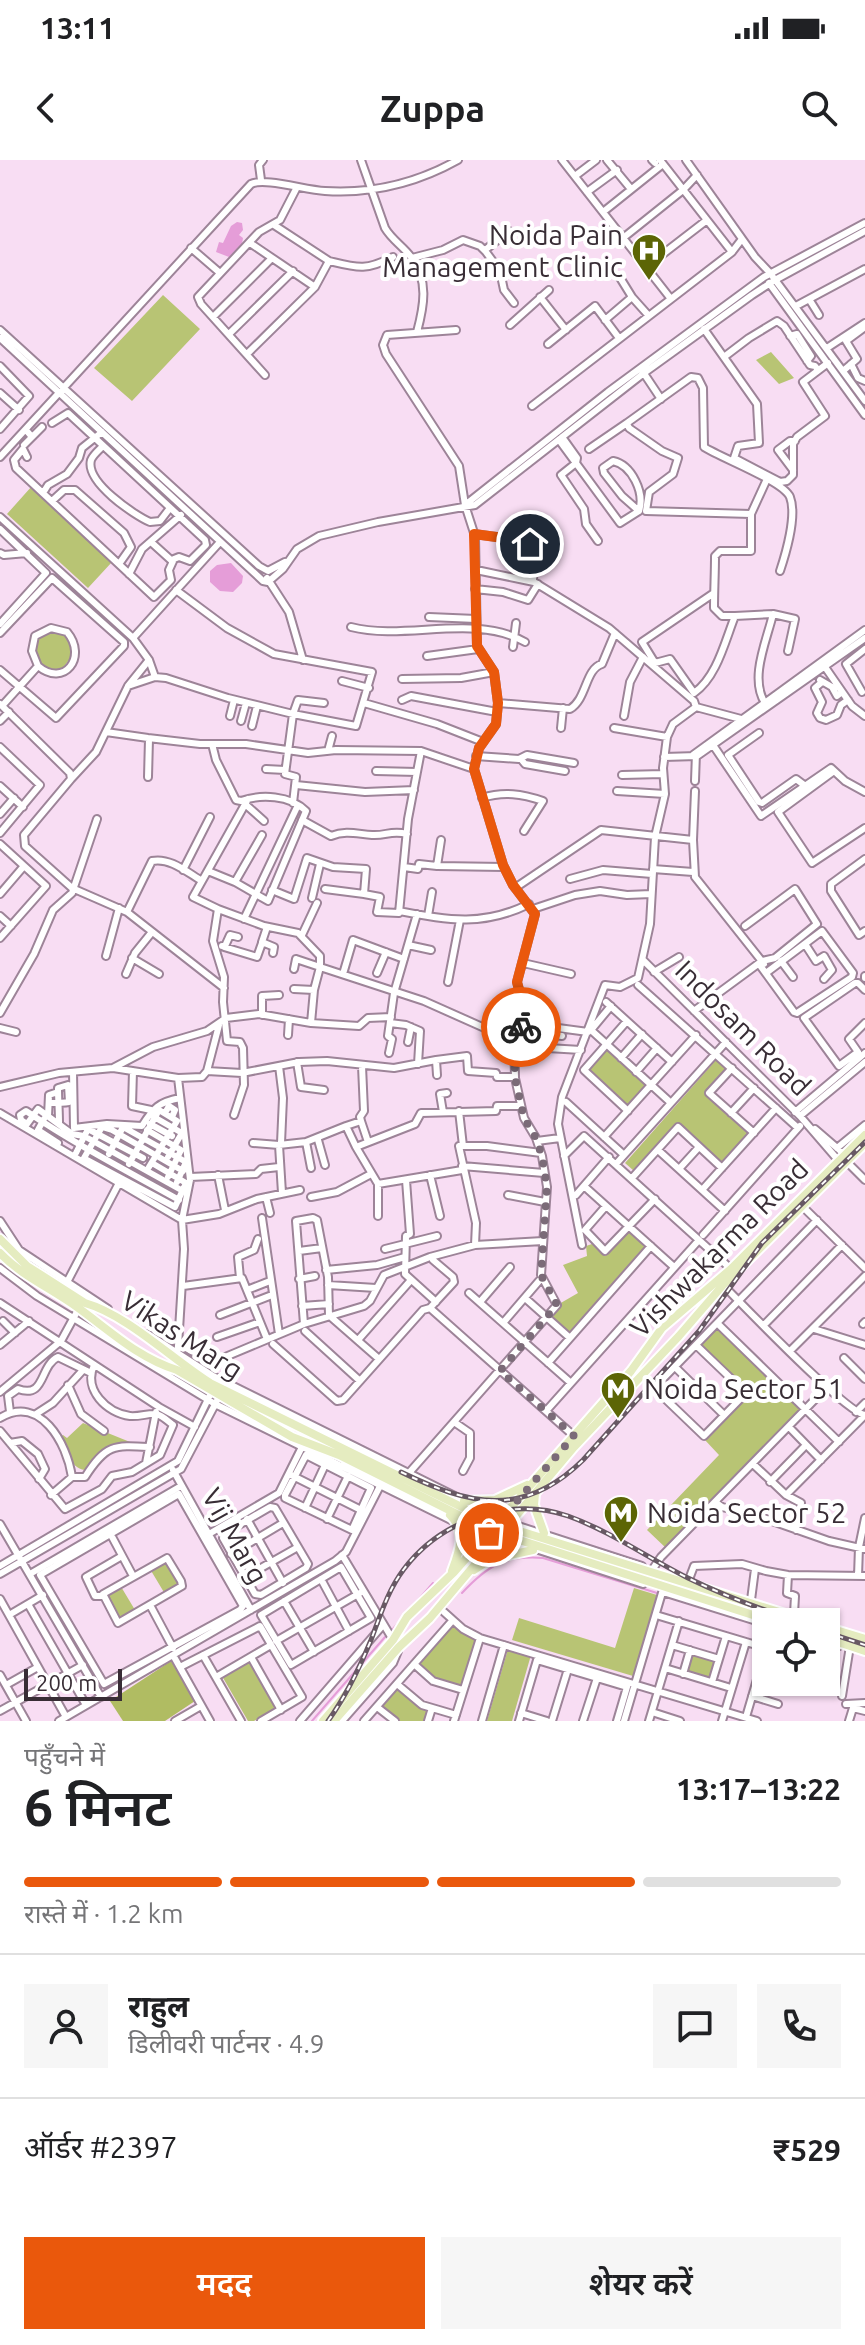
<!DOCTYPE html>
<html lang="hi">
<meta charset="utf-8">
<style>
body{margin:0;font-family:Ubuntu,"Noto Sans Devanagari",sans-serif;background:#f6f6f6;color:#202124;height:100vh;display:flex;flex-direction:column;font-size:30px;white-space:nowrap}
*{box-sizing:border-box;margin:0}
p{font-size:26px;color:#757577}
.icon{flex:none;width:44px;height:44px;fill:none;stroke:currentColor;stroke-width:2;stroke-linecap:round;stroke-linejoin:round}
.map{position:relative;height:1561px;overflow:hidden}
.details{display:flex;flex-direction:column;background:#fff;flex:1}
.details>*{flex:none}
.fabs{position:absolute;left:752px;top:1448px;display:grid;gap:16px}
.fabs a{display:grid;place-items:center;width:88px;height:88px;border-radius:0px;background:#fff;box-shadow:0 2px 6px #0004;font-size:40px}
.scale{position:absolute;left:24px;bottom:20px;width:98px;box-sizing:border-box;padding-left:8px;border:4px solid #382d35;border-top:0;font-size:22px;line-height:28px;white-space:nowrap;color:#382d35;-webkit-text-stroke:6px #fff;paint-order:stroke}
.pin{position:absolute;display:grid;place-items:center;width:68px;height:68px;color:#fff;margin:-34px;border:4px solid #fff;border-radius:50%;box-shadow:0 2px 8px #0007}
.courier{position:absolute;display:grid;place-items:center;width:80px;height:80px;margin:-40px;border:6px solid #ea580c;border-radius:50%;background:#fff;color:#222;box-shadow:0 2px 10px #0007}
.summary em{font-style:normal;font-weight:600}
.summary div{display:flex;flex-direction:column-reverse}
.summary{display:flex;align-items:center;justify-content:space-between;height:136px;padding:0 24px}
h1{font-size:52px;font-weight:600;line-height:60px}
.bar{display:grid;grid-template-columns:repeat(4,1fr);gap:12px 8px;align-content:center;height:96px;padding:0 24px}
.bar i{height:10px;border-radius:6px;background:#e0e0e0}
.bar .current{background:#ea580c}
.bar p{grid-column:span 4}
.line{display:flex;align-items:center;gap:20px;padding:0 24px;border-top:2px solid #e0e0e0}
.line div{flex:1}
.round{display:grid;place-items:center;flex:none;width:84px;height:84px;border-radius:0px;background:#f6f6f6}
.action{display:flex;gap:16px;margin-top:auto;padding:16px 24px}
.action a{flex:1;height:92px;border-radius:0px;background:#ea580c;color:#fff;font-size:32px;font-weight:600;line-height:92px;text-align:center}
.action a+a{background:#f6f6f6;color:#202124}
.status{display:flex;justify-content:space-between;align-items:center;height:56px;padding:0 40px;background:#fff;direction:ltr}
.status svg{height:22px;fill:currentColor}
header{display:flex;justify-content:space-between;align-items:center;height:104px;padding:0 24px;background:#fff;font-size:36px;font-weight:600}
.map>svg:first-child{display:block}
.green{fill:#b8c474}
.forest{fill:#b0bc62}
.water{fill:#e59dd8}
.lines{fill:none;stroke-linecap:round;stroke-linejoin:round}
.stream{stroke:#e59dd8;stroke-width:2}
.minor-casing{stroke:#9d8498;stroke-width:10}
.major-casing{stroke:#fff;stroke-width:12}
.minor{stroke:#fff;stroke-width:6}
.major{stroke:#e5ecc0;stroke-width:8}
.rail-casing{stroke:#685964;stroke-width:5}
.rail{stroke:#fff;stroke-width:2;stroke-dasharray:6;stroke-linecap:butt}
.done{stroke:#7b6b78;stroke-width:8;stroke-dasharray:0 14.4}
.route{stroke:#ea580c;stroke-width:10}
.labels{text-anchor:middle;stroke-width:8;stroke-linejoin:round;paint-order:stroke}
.poi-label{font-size:28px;fill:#382d35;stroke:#fff;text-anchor:start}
.street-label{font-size:28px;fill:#382d35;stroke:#fff}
</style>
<div class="status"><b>13:11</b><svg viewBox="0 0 49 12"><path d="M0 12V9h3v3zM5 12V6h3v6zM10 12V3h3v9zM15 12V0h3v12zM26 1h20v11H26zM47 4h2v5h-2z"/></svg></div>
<header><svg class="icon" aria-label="back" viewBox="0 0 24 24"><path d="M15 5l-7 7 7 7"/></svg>Zuppa<svg class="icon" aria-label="search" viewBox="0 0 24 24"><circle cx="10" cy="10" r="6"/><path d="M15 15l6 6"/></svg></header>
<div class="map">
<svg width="865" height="1561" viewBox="0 0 865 1561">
<rect width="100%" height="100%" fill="#f8ddf3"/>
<!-- green -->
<path class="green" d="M163,135L200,169L132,241L94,208Z
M771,192L794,218L779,224L756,200Z
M32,326L112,402L88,428L7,354Z
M45,469L70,475L74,493L63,508L51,510L38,504C33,487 31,481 45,469Z
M606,889L647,926L629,947L587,909Z
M716,900L727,909L706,934L750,974L722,1004L677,964L634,1011L625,1003Z
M629,1071L647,1087L569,1174L551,1158L559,1144L578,1133L563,1105L587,1096L586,1086L592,1084L605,1096Z
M716,1168L801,1250L667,1389L647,1370L719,1295L704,1279L748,1233L699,1185Z
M83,1263L135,1284C110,1283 98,1289 85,1310C69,1308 68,1290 61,1276L63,1275L67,1278Z
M166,1399L181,1424L165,1434L150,1409Z
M120,1425L135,1450L118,1460L103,1435Z
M634,1428L657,1435L633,1516L512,1480L519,1458L615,1488Z
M453,1462L476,1478L462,1527L435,1518L417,1503Z
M508,1489L531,1495L512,1561H487Z
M692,1494L716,1502L711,1520L686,1513Z
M250,1500L277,1548L254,1561H248L222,1516Z
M397,1527L429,1550L425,1561H400L380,1546Z"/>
<!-- forest -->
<path class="forest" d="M171,1501L195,1541L165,1561H123L110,1541Z"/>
<!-- water -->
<path class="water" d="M237,62L242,63L243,70L239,75L243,78L242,84L229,97L216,92L219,82L223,83L231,66Z
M231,403L243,416L242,423L233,432L220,431L210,422V411L217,405Z"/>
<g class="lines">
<!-- stream -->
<path class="stream" d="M462,1433C487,1406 505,1395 543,1398L657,1433
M413,1446L433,1423
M391,1471L401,1460
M312,1561L385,1477"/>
<defs>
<path id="minor" d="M361,0L385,68C392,80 403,86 411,97C429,120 424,146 417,172
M562,0L671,139
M607,0L631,29
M652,0L655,3
M660,0L732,92
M686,0L755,97L770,113L865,241
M575,16L596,0
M261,20L259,5L263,0
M587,32L617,10
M603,52L663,4
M274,65L329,101
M623,78L683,30L697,15
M250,83L315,127
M191,88L220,113
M485,90L509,71
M412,98L443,90L463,80L480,86L486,92L500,111L504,130L514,143
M646,107L707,60
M619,116L632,137
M769,123L865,255
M540,137L566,170
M809,139L819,155
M796,146L865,109
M213,157L272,98
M605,160L632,137L649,156
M510,165L549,130
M704,169L757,244L759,283L738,286L734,298L780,322L787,321L793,315V284L797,277L825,256L803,222L828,203
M0,170L259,406L268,411L285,402
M229,174L293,111
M790,176L797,174L811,196L807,201
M0,178L263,421L268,422L283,409L297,389L319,376L378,362L475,345L644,213L752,135L775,120L865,71
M548,184L595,146L619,178
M827,188L865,163
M247,194L315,127L329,101C358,108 365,111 393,97
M724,197L749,178L777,161L784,166L810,205L815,206L818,210
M851,204L858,218L865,221
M0,206L29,236L0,269
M843,211L857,199L846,181L865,167
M643,212L661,239
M265,215L201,144L198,137L259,72L280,60L296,29
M0,233L19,250
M532,246L732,92L742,79
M32,277L42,267
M562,277L577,298L576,303
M559,280L620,363L639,351C645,333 632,305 613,301L603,308L604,313L622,336L639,351
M24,285L32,277L26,270
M103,286C99,290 93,295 91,300C85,322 134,355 150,362L160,361L170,348
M589,289L627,263
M0,297L251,24C264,17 305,30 325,31C372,34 417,23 458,0
M27,297L23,289L14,300L16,308L154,437L171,420L169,410L174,399L179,397L190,401L206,385L205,380L68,253L52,263
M576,303L561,315L584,349L586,364L598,381
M793,310L778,290L790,281H795
M43,333L48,325L67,314L79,298L82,288L102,272
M52,341L64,330H75L124,373L131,387L119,404
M465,345L608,232L764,117L865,63
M751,354L646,351L649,332L673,314L678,298L662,291L629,268L627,263L691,217L698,218L703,228L704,287C721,298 783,321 790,337C797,355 786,393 780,411
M0,357L133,478L149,500L155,517
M0,369L46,413L0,464
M474,374L527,381L534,399L533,421
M151,382L172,401
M0,393L4,395L27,393
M481,411L534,422L609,468L694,541L696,547L741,559
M129,414L142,389L181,355
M267,418L289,452L303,500
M475,429L503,432L528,440L538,424
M176,430L227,468L274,494L372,512L356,566L293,554L298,540L324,543
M714,433L642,482L655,503L670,499L694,533C717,517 725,481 735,456H722L714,448C714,431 715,413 715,396L720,391H751V354L767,319
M773,454L795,459L788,491
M735,456L773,454C767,480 749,518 765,543
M429,457L476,459
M351,467C406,481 474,453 525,482
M0,473L52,418L124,482V486L56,558L0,510
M133,478L220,382
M513,487L516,463
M427,496L478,489
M825,507L852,546L865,556
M402,519L461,518L494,512
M820,520L832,527L837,536L842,532
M342,521L369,528
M822,522L815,528L822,542L817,553L820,558L826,560L837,555L841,545L848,540
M128,526L149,500
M862,532L846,504L865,489
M402,540L411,536L497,552
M364,543L437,564L483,582
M498,543L570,549C587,539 585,509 602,504L615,473
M0,544L70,613L71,619L24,675L25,686L72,728L127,752L224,828
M2,546L38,506C64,528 88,497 67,472L51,468L35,476L32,491L38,506
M230,556L234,540
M624,556L630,522L643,497
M0,561L9,552
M241,561L246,543
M252,566L257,546
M561,568L563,548
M614,568L667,577
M106,572L148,578L200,584H246L308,593L336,590L421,591L474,609
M759,573L728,595L759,642L762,643L796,619L804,625
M713,585L761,656L831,608L845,621L865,632
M0,587L40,625L0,673
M328,591L332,576
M693,595L865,470
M476,596L519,599L527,595L574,603
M664,597L697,596L865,478
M521,599L525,604L565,611
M266,609L285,610
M376,611L417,612
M834,611L778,652L812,703L865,668
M622,615L663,614
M148,617L149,579
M71,619L96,592L128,526L155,517L166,518L228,538L293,554L285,614L296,617L293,643
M695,621L696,593
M296,625L365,632L414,630
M0,626L23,647
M617,631L665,634
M695,631L693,680L695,717L764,804
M482,638C504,631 522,634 543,641L524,671
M245,644L264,661
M0,654L14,638
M302,660L331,676C346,670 357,674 372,675C386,676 391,670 407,674
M0,684L46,726L0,778
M865,699L831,724V731L859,775L865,771
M437,706L504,707
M404,707L418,709L419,704L437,706L441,680
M653,709L693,712
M183,710L210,657
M208,711L235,722L268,741L306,651C290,635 261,634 241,641L236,640L216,600L212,584
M570,719L603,710L652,714
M235,722L262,675
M515,728L601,670L693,680
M325,729L364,734
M272,730L294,739L307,698L333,707L366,709L364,734L380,737L377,752L399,753L408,659L421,591
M0,734L24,706
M312,738L320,704
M218,749L264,766L298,773L320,796V807L424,841L489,870L514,875
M533,749L575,735L600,731L627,735L651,734
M399,751C448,760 482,767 529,744
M127,752L152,701C170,697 188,713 202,721
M0,756L11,766
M428,756L432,732
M244,759L298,645
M267,767L262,782L274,787L273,793
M302,775L317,743
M805,784L816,801L824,796L832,810L824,819
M408,785L431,790
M222,786H225L230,775L238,777
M224,787L257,797L262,783
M106,796L119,748
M132,798L159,814
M643,800L800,956L838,1000
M781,801L793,817
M523,803L571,814
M759,804L794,852L797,853L852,817L853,813L822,771L766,813
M294,809L296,799L320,807L314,830L311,863
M654,812L679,797
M377,813L386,792
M126,814L135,793L152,772
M343,814L353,780L404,799
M865,816V818
M448,822L460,760
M638,825L798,968
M294,829L314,830
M865,830L858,823H855L804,858L839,906L858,892L849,879L865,863
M606,842L672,902
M611,846L591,870L671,943
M694,851L762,801L775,798L817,764L795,729L745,766
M0,853L34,794L53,750L72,733L97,659
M262,855V836L279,835
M627,861L584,910L628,951
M390,863L406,865L420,871L418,904
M521,863L588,872
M0,868L16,872
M520,871L562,876
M288,875L289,859
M408,882L411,867
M514,886L581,890
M389,893L392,879L388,876L394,833L417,754
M621,898L642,874
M297,902L301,927L324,930
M279,906L283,938L281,983L279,985L282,1033
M113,908L178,918L190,1020L182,1060L184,1089L177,1202
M732,908L709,933L754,973
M133,911L132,946L151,950
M207,911L219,865
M73,912L74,968L107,964L142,966C153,948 159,942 180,938
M636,912L657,888
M437,915L436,900L467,896L468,911L496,913L497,917H515
M178,918L202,917L207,911L242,913L299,902L327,901L394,908L436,900
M0,927L59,913L113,908L153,887L207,871L226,858L259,854L311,863L359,866L368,858L391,857
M566,942L624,995
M49,943C56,943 63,943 69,942L68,925L58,928C58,939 59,951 59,963
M459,951L463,986
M443,952L440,934L447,933
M795,952L865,893
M0,953L182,1060L219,1054L257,1039L300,1030
M165,953L169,946L175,950L172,957
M731,953L754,928
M234,955L244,925L243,888L240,882L227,881L223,842L224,817L213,781L218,749L193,737L248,639
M48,956L49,935L58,932
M800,956L865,902
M154,957L182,973L168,997
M44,959L38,970L58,983
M361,961L360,957L364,951L362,906
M150,964L172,976
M346,966L361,961L368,982
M815,969L844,994
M147,970L181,990L168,1017
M604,977L696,875
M318,980L325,1005
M537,981L560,978
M306,982L311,1008
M253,983L279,985L306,982L346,966L356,987
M837,988L865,965
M658,990L725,1051
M76,993L88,969L143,998
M109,994L123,967L186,1002L177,1022
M564,996L584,976L731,1109
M84,998L102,967L112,970L183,1011
M85,999L175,1047L186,1023L152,1003
M846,1001L865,1020
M129,1004L159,950L177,961L149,1007
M616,1004L726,882
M462,1006L544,1013
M679,1009L699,987
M218,1015L225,1050
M430,1015L440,1056
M190,1017L256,1014L261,1009L279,1007
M632,1018L678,967L722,1008
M406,1020L410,1074L406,1076L405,1114L436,1142
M378,1024L462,1010
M584,1026L674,1107
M702,1030L776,948
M508,1035L545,1042
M576,1035L609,997
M266,1037L270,1053
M311,1037L337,1032L371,1014
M179,1040C127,1011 75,984 26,951L20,955L21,960L27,964L38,949L72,974L84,976L183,1031
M801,1045L865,1108
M606,1046L585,1070L605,1091L655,1039
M378,1056V1024L356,987L415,964L421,953L496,951L497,946H521
M262,1058L279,1174
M0,1061L19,1090L108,1149
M703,1075L800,966
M475,1085L476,1063L459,986H487L541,993
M582,1085L558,964L562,937L605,825L620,827L638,818L650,764L655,677L665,634L663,608L667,577L673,564L696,547
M385,1089L437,1076
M299,1091L322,1088
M0,1108L37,1136L215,1244L453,1361
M326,1110L377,1105L405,1097
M240,1118L238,1097L254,1090L258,1079
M299,1119L315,1116
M328,1125L376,1128
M723,1125C745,1147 845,1252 865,1255
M65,1126L119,1023
M183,1126L242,1118L267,1179
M247,1130L270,1121
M469,1133L571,1223
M525,1138L570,1178
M480,1142L510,1107
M0,1143L159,1247L195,1267
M302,1146L329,1144
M430,1148L574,1276
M220,1155L272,1135
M331,1157L379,1199
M3,1161L15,1173
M503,1163L539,1121
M717,1163L839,1282
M304,1164L296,1061L313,1058L317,1060L328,1117L329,1156
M863,1164L865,1162
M764,1165L842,1085
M814,1169L865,1185
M305,1171L360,1221
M148,1174L210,1214L213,1216L211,1219
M217,1177L260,1162
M358,1180L411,1120
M273,1184L337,1241L343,1240L423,1150L430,1148L454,1122L453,1117L433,1100
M0,1185L29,1161
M180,1185L206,1198L218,1200L304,1164L364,1146L370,1141L384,1115L430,1097L475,1085L543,1081
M696,1185L746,1233L704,1276L654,1228C708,1172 762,1116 817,1060
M790,1191L865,1116
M844,1198L865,1219
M548,1203L651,1086
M675,1207L724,1255
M213,1216L501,1359
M68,1225L81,1254L104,1271
M0,1232L61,1181L79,1148
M546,1251L699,1080
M10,1252L8,1236L18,1229C46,1239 39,1206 58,1197L91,1213
M856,1252L865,1243
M36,1254L53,1243L83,1210
M0,1258C40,1234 67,1283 72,1317L51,1335
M454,1262L470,1273V1298L463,1311
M789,1267L821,1300
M0,1271L65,1349L102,1329L112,1316L132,1312L160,1295L173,1265C169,1262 162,1255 156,1254C149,1253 139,1257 130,1256C107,1253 83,1230 94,1205
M10,1283L22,1281L38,1294L45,1309L39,1319
M306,1295L371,1328L352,1370L285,1338V1335Z
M341,1298L347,1304L440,1350
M146,1303L156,1252
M753,1304L786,1335L801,1343L796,1370
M173,1310L251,1450
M408,1314L557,1145L541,1115L547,1027L542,996L536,978L524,958L515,918L514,875L520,871L522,841L517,822L535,754L513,725L503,705L474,609L479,588L496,564L498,543L494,512L477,486L475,376L465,345L459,306L386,194L383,185L387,175L456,170
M291,1315L363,1351
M72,1317H85C106,1284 114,1285 150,1287
M770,1322L806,1285
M179,1334L243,1446L240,1450L104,1524L40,1415Z
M786,1335L865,1255
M715,1342L722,1347L755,1355L829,1381L865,1389
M270,1347L275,1348L308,1404L306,1408L261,1435L255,1434L223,1378L225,1373Z
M305,1348L325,1305
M247,1359L283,1423
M327,1359L348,1316
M509,1363L642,1406
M0,1364L101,1537
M110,1373L133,1416
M209,1374L279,1333L302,1287
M502,1378L643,1424
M231,1394L283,1363
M342,1395L393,1480
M167,1398L181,1421L182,1426L118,1463L103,1434Z
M0,1406L178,1301L212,1231
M341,1407L371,1458L291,1505L261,1455Z
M652,1410L661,1397L827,1227
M0,1414L181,1309L220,1235
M30,1414L181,1326
M788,1415L787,1433L795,1436L794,1454
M858,1416L859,1387L865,1358
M245,1417L298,1387
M321,1419L349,1471
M688,1422L694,1406L742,1404L766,1411L788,1415L865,1416
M663,1432L766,1464
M103,1436H95L86,1417L122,1396
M0,1439L66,1557
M751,1440L755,1409
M284,1441L314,1492
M28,1444L86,1545
M150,1445L173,1488
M444,1452L463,1469L480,1478L757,1561
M9,1455L43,1435
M656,1455L766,1488
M276,1481L360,1433
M826,1482L839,1486
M672,1485L719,1499
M173,1495L210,1561
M203,1495L241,1561
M251,1497L281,1550
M414,1504L433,1521L463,1530
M180,1507L260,1466L302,1537L261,1561
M665,1508L731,1528
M683,1514L690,1490
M0,1515L26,1561
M216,1517L271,1485
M712,1522L726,1476
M803,1523L804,1522
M397,1524L422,1545L456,1555
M6,1525L38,1507
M752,1536L778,1544
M842,1536L850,1486
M846,1544L865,1543
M377,1547L395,1561
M0,1551L83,1505
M652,1552L680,1561
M521,1553L547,1561
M746,1557L766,1489
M59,1561L335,1401L346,1392L380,1326
M175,1561L201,1546
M300,1561L383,1465
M342,1561L393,1503L398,1491
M364,1561L452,1461
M428,1561L432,1548
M454,1561L480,1478
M482,1561L504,1485
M519,1561L537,1500L627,1527L617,1561
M552,1561L568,1509
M583,1561L598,1515
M624,1561L664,1426
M649,1561L679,1461
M722,1561L746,1482
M849,1561L853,1548L865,1551"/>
<path id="major" d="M0,1079L27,1106L85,1143C127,1155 172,1199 210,1223L490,1361
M0,1093C22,1116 51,1128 77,1147C109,1170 138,1198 177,1210L292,1277L339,1295L487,1369
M535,1334L534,1345L544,1373
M464,1341L495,1340L527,1325
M450,1355C467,1372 460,1390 452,1411
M510,1368L811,1462
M507,1376L775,1462
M474,1410L491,1399L533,1390
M826,1467L865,1479
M826,1478L865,1491
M323,1561L393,1480L407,1457L454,1412L631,1211L662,1168L731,1109L865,975
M334,1561L399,1487L430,1458L574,1287L679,1176L723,1125L865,983"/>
</defs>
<!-- minor casing -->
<use href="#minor" class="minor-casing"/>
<!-- major casing -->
<use href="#major" class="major-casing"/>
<!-- minor -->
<use href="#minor" class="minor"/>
<!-- major -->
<use href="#major" class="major"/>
<defs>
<path id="rail" d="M401,1312C469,1345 523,1359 583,1300L699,1171L762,1083L865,982
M826,1472L865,1485
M328,1561C346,1536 359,1509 371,1480C380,1456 388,1430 404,1409C441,1360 510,1336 568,1356C610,1371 648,1398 688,1418C725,1436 762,1450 801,1462"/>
</defs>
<!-- rail casing -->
<use href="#rail" class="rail-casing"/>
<!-- rail -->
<use href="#rail" class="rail"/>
</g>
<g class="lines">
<!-- done -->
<path class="done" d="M489,1373L574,1276L500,1211L557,1145L541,1115L547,1027L542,996L536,978L524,958L515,918L514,875L521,867"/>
<!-- route -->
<path class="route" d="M521,867L522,841L517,822L535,754L513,725L503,705L474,609L479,588L496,564L498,543L494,512L477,486L474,374L526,381L530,384"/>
</g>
<!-- icons -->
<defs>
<symbol id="hospital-pin" viewBox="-11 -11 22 30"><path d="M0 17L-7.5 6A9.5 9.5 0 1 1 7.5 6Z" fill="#5c6505" stroke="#fff"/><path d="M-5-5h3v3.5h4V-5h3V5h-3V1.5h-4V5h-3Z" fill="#fff"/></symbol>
<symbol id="metro-pin" viewBox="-11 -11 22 30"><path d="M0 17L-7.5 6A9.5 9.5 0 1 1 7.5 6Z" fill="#5c6505" stroke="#fff"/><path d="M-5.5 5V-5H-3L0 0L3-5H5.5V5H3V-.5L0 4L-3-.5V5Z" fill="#fff"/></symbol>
</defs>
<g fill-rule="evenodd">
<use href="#hospital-pin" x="629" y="71" width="40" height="54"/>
<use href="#metro-pin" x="598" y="1209" width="40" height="54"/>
<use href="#metro-pin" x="601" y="1333" width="40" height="54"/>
</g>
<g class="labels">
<!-- poi labels -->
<g class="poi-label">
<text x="623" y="85" text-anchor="end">Noida Pain<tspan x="623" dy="32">Management Clinic</tspan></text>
<text x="644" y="1239">Noida Sector 51</text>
<text x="647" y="1363">Noida Sector 52</text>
</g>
<!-- street labels -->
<g class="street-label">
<text transform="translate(743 868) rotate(45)" y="10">Indosam Road</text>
<text transform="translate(719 1088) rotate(-45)" y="10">Vishwakarma Road</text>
<text transform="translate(182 1175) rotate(33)" y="10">Vikas Marg</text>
<text transform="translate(235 1376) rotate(61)" y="10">Vij Marg</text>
</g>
</g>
</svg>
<div class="fabs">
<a><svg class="icon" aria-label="locate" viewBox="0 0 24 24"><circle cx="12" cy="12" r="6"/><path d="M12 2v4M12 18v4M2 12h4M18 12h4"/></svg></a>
</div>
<div class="scale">200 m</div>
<div class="pin" style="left:489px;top:1373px;background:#ea580c"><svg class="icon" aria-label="bag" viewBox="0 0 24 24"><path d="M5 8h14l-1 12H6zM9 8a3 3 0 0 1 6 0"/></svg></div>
<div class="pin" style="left:530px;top:384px;background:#1f2937"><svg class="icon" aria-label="home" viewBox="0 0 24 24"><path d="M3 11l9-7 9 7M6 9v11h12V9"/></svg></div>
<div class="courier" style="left:521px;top:867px"><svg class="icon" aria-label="bike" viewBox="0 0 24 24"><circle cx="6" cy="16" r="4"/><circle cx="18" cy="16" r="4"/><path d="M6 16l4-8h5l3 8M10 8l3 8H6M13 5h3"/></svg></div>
</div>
<section class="details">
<div class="summary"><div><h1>6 मिनट</h1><p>पहुँचने में</p></div><em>13:17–13:22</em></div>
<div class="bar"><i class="current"></i><i class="current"></i><i class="current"></i><i></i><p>रास्ते में · 1.2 km</p></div>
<div class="line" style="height:144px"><a class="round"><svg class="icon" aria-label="person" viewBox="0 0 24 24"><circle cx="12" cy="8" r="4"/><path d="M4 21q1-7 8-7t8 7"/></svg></a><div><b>राहुल</b><p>डिलीवरी पार्टनर · 4.9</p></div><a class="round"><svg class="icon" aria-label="chat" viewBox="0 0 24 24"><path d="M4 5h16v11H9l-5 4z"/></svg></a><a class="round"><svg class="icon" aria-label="phone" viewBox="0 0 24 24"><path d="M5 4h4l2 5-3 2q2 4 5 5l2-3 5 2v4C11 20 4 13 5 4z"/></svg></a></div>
<div class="line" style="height:104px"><div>ऑर्डर #2397</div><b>₹529</b></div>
<div class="action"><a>मदद</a><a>शेयर करें</a></div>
</section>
